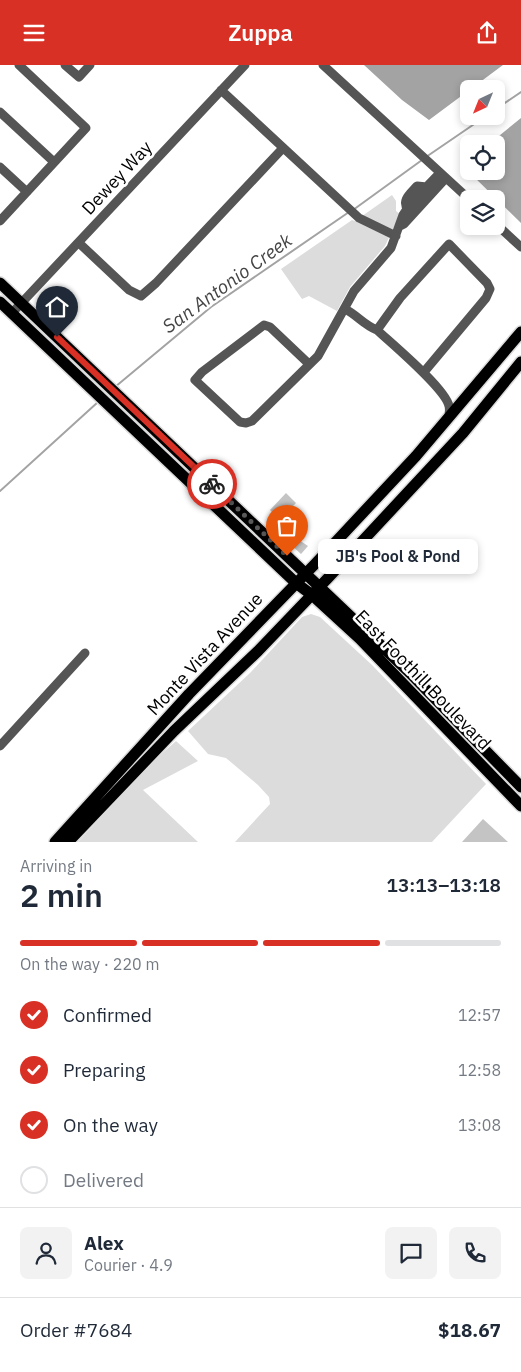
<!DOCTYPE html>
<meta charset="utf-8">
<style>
body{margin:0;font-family:"IBM Plex Sans",sans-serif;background:#f2f2f3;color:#1f2937;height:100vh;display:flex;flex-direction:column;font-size:19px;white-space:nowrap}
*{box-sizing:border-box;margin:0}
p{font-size:16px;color:#747a83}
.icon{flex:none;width:28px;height:28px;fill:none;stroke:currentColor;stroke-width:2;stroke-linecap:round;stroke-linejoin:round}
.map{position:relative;height:777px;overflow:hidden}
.panel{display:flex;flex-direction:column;background:#fff;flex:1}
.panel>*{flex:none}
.needle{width:32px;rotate:223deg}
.tools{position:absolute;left:460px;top:15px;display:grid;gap:10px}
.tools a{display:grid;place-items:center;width:45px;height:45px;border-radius:8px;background:#fff;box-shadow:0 2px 8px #0003;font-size:25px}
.pin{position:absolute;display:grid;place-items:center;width:42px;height:42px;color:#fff;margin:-51px -21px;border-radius:50% 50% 50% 0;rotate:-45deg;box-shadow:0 0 5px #0007}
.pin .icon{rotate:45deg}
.courier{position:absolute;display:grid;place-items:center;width:50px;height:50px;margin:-25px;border:4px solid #d93025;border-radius:50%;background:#fff;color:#222;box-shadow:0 1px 6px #0007}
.bubble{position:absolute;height:35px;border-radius:8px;background:#fff;box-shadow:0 2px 8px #0003;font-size:16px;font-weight:600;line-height:35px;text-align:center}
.headline em{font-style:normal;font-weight:600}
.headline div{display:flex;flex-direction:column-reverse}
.headline{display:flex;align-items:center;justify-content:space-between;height:85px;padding:0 20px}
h1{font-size:32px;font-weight:600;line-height:38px}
.bar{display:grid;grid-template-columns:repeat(4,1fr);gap:8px 5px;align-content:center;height:60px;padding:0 20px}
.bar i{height:6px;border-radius:4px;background:#e0e1e3}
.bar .selected{background:#d93025}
.bar p{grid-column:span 4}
.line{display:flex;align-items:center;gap:12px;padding:0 20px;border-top:1px solid #e0e1e3}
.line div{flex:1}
.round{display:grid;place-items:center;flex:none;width:52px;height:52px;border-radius:8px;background:#f2f2f3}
ol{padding:0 20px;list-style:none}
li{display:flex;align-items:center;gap:15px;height:55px}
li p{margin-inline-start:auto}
li .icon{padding:5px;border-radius:50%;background:#d93025;color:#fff;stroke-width:4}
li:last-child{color:#747a83}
li i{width:28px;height:28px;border:2px solid #e0e1e3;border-radius:50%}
header{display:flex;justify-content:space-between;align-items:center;height:65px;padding:0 20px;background:#d93025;color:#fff;font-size:22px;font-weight:600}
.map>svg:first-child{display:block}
.green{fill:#dcdcdc}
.water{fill:#a3a3a3}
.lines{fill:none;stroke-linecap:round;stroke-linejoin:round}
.stream{stroke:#a3a3a3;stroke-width:2}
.building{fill:#c4c4c4}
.major-casing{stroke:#dbdbdb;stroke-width:14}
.minor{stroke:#555;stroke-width:9}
.major{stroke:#000;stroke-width:11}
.done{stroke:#595959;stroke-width:5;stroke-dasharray:0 9}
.route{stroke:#d93025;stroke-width:6}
.labels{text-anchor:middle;stroke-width:5;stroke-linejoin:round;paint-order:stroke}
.street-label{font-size:18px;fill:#000;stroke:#fff}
.water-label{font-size:19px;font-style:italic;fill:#444;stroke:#fff}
</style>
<header><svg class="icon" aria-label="menu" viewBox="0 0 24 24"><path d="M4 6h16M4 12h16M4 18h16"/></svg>Zuppa<svg class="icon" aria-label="share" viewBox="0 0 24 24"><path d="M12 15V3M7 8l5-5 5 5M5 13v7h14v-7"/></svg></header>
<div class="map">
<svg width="521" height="777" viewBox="0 0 521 777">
<rect width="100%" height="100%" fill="#fff"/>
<!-- green -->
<path class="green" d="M392,130L396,136V146L400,149L385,181L350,222L337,246L309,231L302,234L281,204L352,155L355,156Z
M311,549L320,552L372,600L486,719L432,777H235L270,739L269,732L258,720L226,693L208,689L188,666L250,608L302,552Z
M176,676L198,696L143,725L198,777H78L148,701Z"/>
<!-- water -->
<path class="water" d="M364,0H503L429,55L402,35Z
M521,53V158L470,108L471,106H496V79H489Z"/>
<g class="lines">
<!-- stream -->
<path class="stream" d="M496,44L521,27
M426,92L486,51
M353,145L422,95
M115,322L211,242L349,147
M0,426L98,337"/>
</g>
<!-- building -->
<path class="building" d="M286,428L296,438L293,441L300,448L291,458L289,456L285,460L270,445Z
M296,473L308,481L301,489L290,479Z
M483,754L508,777H462Z"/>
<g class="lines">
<defs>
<path id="major" d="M0,218L410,608L521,722
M0,237L296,518L312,530L360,574L521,741
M55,777L189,629L316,498L416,391L521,267
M68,777L174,666L258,586L328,513L463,368L521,297"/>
</defs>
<!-- major casing -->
<use href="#major" class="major-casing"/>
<!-- minor -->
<path class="minor" d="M65,0L79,12L90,0
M323,0L469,134
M221,25L359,153L396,171
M0,47L54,97
M0,102L27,127
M408,145C401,135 410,129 417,121L427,122
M0,156L86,63L19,0
M496,159L521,182
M400,161L404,159L446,113
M79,178L129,225L141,231L156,218L283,83
M345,244C357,250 364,260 377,265C392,279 445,323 449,341C450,345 449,349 449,353
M12,248L245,0
M377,265L400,233L449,179L487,218L490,224L486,233L424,307
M309,299L270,262L264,260L202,307L195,315L240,357L246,358L252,356L318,291L354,226L391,183L403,150L411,138L440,108
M0,681L85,588"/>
<!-- major -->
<use href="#major" class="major"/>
</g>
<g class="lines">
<!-- done -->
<path class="done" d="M212,419L287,491"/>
<!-- route -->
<path class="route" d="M57,272L212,419"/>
</g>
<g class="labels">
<!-- street labels -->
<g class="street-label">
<text transform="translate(117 113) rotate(-47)" y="6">Dewey Way</text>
<text transform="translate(205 589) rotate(-47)" y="6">Monte Vista Avenue</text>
<text transform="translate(423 615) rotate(46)" y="6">East Foothill Boulevard</text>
</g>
<!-- water labels -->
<g class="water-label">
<text transform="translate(227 218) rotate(-36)" y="7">San Antonio Creek</text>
</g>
</g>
</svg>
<div class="tools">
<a><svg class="needle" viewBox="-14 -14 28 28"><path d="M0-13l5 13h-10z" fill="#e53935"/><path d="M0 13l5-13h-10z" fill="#747a83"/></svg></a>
<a><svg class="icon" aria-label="locate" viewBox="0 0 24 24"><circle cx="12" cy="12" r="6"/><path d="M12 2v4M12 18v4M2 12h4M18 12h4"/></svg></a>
<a><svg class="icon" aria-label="layers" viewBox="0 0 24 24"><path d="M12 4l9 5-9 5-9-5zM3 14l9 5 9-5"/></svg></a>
</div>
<div class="pin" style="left:287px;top:491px;background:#ea580c"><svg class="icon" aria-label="bag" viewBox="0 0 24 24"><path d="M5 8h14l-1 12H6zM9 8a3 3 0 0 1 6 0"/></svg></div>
<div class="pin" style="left:57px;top:272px;background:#1f2937"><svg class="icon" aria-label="home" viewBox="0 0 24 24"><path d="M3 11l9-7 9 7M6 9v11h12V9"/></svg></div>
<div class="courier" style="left:212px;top:419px"><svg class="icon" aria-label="bike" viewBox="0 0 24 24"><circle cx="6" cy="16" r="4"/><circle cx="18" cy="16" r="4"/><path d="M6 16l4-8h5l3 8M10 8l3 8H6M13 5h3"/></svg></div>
<div class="bubble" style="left:318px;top:474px;width:160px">JB's Pool &amp; Pond</div>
</div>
<section class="panel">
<div class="headline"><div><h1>2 min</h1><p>Arriving in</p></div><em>13:13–13:18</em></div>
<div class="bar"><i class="selected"></i><i class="selected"></i><i class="selected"></i><i></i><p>On the way · 220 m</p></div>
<ol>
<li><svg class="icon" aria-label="check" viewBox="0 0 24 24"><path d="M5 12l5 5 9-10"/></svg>Confirmed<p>12:57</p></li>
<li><svg class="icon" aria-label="check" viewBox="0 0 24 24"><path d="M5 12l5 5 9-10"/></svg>Preparing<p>12:58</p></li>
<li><svg class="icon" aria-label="check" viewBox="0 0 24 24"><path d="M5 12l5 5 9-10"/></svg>On the way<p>13:08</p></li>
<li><i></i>Delivered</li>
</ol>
<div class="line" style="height:90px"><a class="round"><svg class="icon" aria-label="person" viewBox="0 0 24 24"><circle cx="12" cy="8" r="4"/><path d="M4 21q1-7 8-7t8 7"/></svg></a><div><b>Alex</b><p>Courier · 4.9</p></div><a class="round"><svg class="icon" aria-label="chat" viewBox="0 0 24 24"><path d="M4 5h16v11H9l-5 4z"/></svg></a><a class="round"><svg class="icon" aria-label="phone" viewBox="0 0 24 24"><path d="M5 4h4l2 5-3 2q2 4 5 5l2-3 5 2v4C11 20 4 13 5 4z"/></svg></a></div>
<div class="line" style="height:65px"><div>Order #7684</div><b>$18.67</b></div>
</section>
